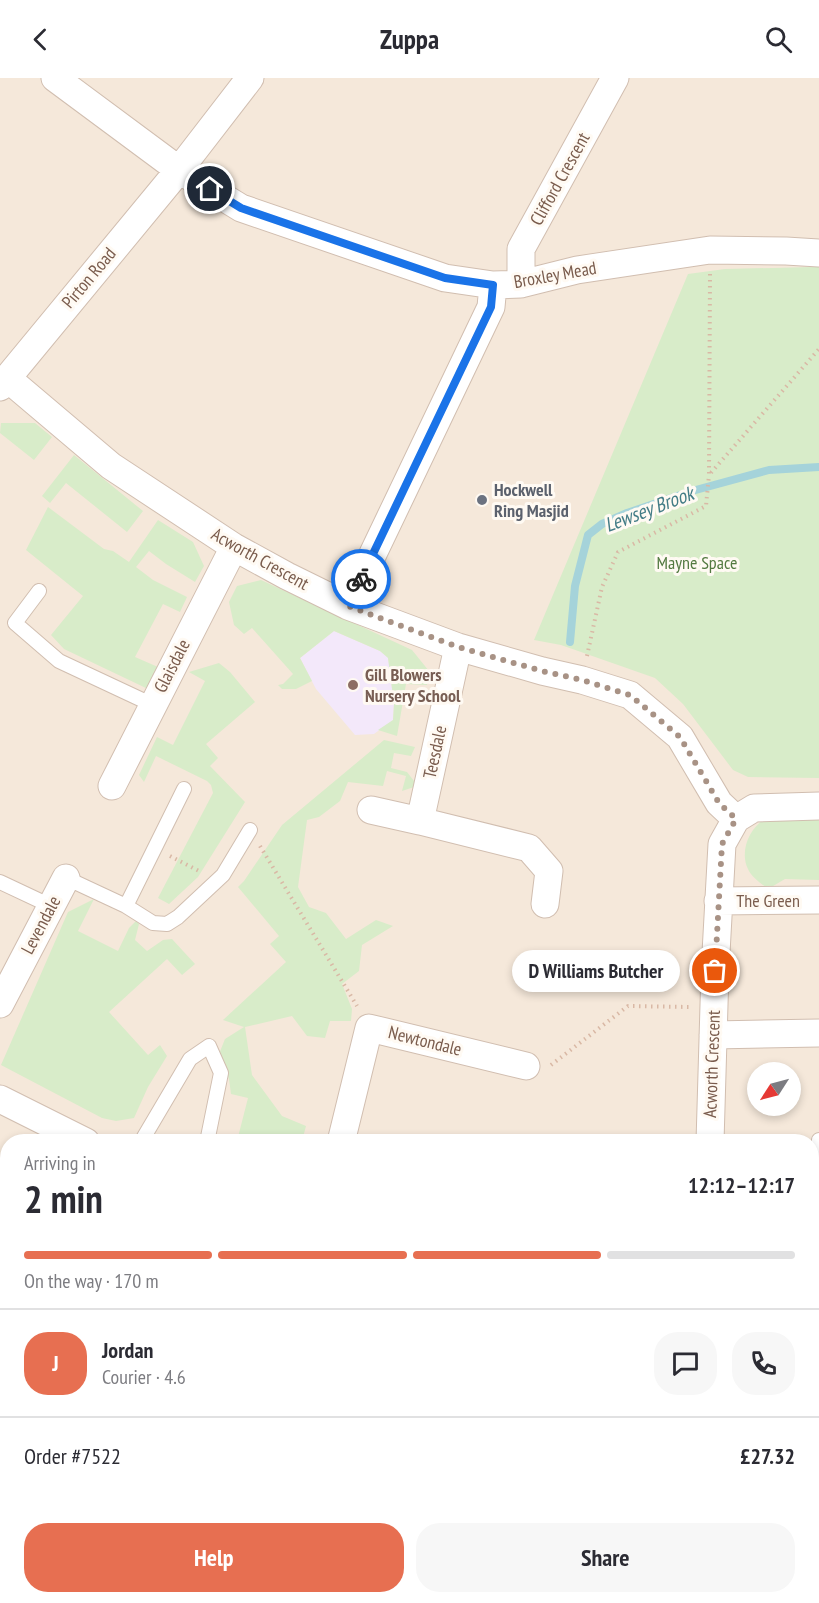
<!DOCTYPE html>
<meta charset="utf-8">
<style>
body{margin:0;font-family:"PT Sans Narrow",sans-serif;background:#f7f7f7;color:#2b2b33;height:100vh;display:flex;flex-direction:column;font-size:22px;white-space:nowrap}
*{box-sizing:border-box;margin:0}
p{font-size:20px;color:#7c7c81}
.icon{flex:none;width:33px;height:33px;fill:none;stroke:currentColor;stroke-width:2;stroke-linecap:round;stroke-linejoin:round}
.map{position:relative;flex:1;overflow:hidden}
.panel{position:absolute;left:0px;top:1056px;width:819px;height:470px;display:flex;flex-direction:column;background:#fff;border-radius:24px 24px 0 0;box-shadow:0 3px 9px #0003}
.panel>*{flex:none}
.needle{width:39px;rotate:234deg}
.fabs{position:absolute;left:747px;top:984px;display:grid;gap:12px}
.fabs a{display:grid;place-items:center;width:54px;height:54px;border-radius:50%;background:#fff;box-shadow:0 3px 9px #0003;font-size:30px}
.pin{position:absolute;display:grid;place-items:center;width:51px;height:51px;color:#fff;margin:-26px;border:3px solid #fff;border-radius:50%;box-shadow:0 2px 6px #0007}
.courier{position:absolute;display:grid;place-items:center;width:60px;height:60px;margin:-30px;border:4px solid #1a73e8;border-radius:50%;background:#fff;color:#222;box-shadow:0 2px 8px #0007}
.bubble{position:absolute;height:42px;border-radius:21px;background:#fff;box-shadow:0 3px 9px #0003;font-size:20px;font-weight:700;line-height:42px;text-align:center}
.overview em{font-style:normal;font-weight:700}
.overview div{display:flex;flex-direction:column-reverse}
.overview{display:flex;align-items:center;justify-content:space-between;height:102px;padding:0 24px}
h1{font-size:39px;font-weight:700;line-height:45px}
.bar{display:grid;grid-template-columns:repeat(4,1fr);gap:9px 6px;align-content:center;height:72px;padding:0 24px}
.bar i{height:8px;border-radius:4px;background:#e1e1e2}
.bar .current{background:#e76f51}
.bar p{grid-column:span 4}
.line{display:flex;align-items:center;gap:15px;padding:0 24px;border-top:2px solid #e1e1e2}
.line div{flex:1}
.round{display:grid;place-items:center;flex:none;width:63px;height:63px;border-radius:24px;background:#f7f7f7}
.primary-button{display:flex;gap:12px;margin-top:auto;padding:12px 24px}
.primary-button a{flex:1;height:69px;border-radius:24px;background:#e76f51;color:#fff;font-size:24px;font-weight:700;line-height:69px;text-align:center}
.primary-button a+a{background:#f7f7f7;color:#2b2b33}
header{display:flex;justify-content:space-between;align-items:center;height:78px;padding:0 24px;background:#fff;font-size:27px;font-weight:700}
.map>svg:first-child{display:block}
.residential{fill:#f5e8da;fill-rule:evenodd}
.education{fill:#f3e8fa}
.green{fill:#d8ecc9}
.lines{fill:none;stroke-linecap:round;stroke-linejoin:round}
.stream{stroke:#a5d3da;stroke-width:8}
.lane-casing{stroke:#d1beb0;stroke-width:16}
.street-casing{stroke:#d1beb0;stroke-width:29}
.path{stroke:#d9b8a5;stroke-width:4;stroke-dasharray:1.5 4.5;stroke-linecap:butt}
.lane{stroke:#fff;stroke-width:14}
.street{stroke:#fff;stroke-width:27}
.done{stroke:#a89285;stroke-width:6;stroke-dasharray:0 10.8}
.route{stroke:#1a73e8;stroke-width:8}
.worship-dot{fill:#6b7280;stroke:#fffaf3;stroke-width:2}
.education-dot{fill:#8d6e63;stroke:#fffaf3;stroke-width:2}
.labels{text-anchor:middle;stroke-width:6;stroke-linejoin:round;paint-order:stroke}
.street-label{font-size:18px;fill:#7a5c4d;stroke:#fffaf3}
.worship-label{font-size:18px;font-weight:bold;fill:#5b616d;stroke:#fffaf3;text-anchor:start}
.park-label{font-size:18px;fill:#537a41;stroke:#fffaf3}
.education-label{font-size:18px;font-weight:bold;fill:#785e54;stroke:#fffaf3;text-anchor:start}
.water-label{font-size:20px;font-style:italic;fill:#437c86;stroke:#fffaf3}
</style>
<header><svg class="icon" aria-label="back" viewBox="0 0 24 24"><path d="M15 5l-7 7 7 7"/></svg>Zuppa<svg class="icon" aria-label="search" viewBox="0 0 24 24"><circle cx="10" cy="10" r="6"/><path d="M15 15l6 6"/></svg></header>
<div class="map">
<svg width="819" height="1525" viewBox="0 0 819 1525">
<rect width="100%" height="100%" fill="#fdf6ec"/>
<!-- residential -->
<path class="residential" d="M0,0H819V1525H0ZM758,994H790V1028H758ZM8,1064H812V1518H8Z"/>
<!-- education -->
<path class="education" d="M334,553L380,573L388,579L394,626L393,642L374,656L355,657L316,611L300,580Z"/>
<!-- green -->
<path class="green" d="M811,189H819V700L748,699L733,692L683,626L655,600L561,567L534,562L688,196L725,191Z
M1,345H35L52,359L34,382L0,355Z
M74,377L143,433L127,454L66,405L50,425L42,418Z
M48,429L104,471L113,473L129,484L158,442L193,464L204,488L195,504L166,486L149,473L136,489L153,502L187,519L180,534L163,526L135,579L158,589L148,611L64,571L51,557L83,518L26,472Z
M261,502L412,572L429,593L427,607L406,606L397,658L378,652L393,642L394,626L388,580L380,573L334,553L300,580L312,603L296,611H282L278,607L283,606L293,596L252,550L244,556L234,547L229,524L237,508Z
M219,585L230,594L255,624L206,666L218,680L210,688L245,724L198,799L169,826L158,820L213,715L211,707L207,703L156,678L144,704L139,697L157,659L173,667L205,603L189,594Z
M384,662L415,669L411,678L394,675L391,690L407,694L414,703V709L402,713L406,698L387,693L383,708L348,704L340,723L319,739L307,742L298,809L309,829L326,835L346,861L376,842L393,848L362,867L359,893L342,906L352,931L351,943H330L325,960L307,958L292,938L245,949L252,997L282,1038L306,1048L302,1063L282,1061L281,1063H237L248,1020L231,1016L229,1001L219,976L225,961L244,949L223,942L286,884L270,866L279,858L238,809L244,803L282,747Z
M819,736V802L785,801L768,811C761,805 752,800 748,791C739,773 750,748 768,739C776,735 808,736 819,736Z
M94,821L78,853L118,873L129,850L136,843L139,846L135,862L147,873L163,862L172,861L195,886L182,897L167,881L109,934L148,977L160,967L167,978L148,1009L134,1040L116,1043L102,1040L1,987L68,834Z
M619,1518H684L708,1525H622L618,1522Z"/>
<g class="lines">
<!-- stream -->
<path class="stream" d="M570,564L575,508L588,457L602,446L627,435L692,413L769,392L819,389
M0,1211L8,1215
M583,1518L595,1525"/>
<defs>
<path id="lane" d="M39,513L15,545L59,583L153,627
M66,800L126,828L184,711
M0,804L51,828
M126,828L153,845L167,846L178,839L223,797L250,752
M141,1064L190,981L209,968L221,995L207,1064
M813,1114L819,1062
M812,1492H819"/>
<path id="street" d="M55,0L179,92L241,130L445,200L493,207L521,206L577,192L710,172L786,173L819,175
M521,206V171L615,0
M7,300L111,388L234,469L287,498L348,528L458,569L542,593L582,602L630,617L680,659L719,725L736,741
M0,309L179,92L250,0
M348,528L491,229L493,207
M458,569L420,743L529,770L549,793L545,826
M112,708L234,469
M371,732L420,743
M736,741L754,730L819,728
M718,823L819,822
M0,926L66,800
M713,957L819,955
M0,1021L86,1064
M341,1064L369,950L526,988
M710,1064L715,893L722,766L736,741
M812,1114H813
M812,1320H819
M0,1352L8,1340
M301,1518L312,1525"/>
</defs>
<!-- lane casing -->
<use href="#lane" class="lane-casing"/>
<!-- street casing -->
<use href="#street" class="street-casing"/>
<!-- path -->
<path class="path" d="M710,196L709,397L819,271
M587,578L602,509L618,474L706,428L709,397
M260,768L357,928
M170,778L201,794
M551,987L628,928L689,929
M0,1192L8,1196
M650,1518L662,1525
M611,1525L616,1518"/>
<!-- lane -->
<use href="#lane" class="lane"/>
<!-- street -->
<use href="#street" class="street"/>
</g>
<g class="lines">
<!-- done -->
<path class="done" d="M361,501L348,528L458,569L542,593L582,602L630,617L680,659L719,725L736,741L722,766L715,893"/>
<!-- route -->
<path class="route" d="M210,111L241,130L445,200L493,207L491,229L361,501"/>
</g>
<!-- markers -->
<circle class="worship-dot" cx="482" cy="422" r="6"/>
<circle class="education-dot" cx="353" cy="607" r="6"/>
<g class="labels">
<!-- street labels -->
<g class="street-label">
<text transform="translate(560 101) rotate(-61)" y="6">Clifford Crescent</text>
<text transform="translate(555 197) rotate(-10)" y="6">Broxley Mead</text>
<text transform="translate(89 200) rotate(-50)" y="6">Pirton Road</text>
<text transform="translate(260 481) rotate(29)" y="6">Acworth Crescent</text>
<text transform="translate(172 588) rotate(-63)" y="6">Glaisdale</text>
<text transform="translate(435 674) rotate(-78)" y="6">Teesdale</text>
<text x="768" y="829">The Green</text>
<text transform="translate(41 847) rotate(-62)" y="6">Levendale</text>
<text transform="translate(425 963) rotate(14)" y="6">Newtondale</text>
<text transform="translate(712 986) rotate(-88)" y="6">Acworth Crescent</text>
</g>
<!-- worship labels -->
<g class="worship-label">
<text x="494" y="418">Hockwell<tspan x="494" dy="21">Ring Masjid</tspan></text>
</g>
<!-- park labels -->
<g class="park-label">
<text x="697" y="491">Mayne Space</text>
</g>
<!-- education labels -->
<g class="education-label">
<text x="365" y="603">Gill Blowers<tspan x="365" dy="21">Nursery School</tspan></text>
</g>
<!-- water labels -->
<g class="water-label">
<text transform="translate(649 431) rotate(-21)" y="7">Lewsey Brook</text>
</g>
</g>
</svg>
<div class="fabs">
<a><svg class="needle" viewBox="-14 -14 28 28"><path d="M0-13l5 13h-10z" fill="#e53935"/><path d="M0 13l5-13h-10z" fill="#7c7c81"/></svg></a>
</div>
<div class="pin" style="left:715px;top:893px;background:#ea580c"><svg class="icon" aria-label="bag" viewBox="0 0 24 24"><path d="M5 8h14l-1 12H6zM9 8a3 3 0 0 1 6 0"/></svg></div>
<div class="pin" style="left:210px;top:111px;background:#1f2937"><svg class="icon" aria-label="home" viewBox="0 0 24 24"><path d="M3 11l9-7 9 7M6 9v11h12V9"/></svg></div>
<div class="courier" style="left:361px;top:501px"><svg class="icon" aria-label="bike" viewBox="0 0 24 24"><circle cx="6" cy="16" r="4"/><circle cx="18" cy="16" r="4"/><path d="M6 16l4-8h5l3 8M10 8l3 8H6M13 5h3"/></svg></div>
<div class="bubble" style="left:512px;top:872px;width:168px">D Williams Butcher</div>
<section class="panel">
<div class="overview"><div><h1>2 min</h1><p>Arriving in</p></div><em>12:12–12:17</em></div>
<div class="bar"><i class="current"></i><i class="current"></i><i class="current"></i><i></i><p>On the way · 170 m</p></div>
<div class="line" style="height:108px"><b class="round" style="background:#e76f51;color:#fff">J</b><div><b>Jordan</b><p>Courier · 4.6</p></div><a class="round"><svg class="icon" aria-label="chat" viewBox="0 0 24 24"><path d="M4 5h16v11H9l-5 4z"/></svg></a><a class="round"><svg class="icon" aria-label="phone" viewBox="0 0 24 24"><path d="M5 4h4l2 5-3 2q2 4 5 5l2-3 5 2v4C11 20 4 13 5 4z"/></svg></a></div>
<div class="line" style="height:78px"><div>Order #7522</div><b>£27.32</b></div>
<div class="primary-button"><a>Help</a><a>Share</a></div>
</section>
</div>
